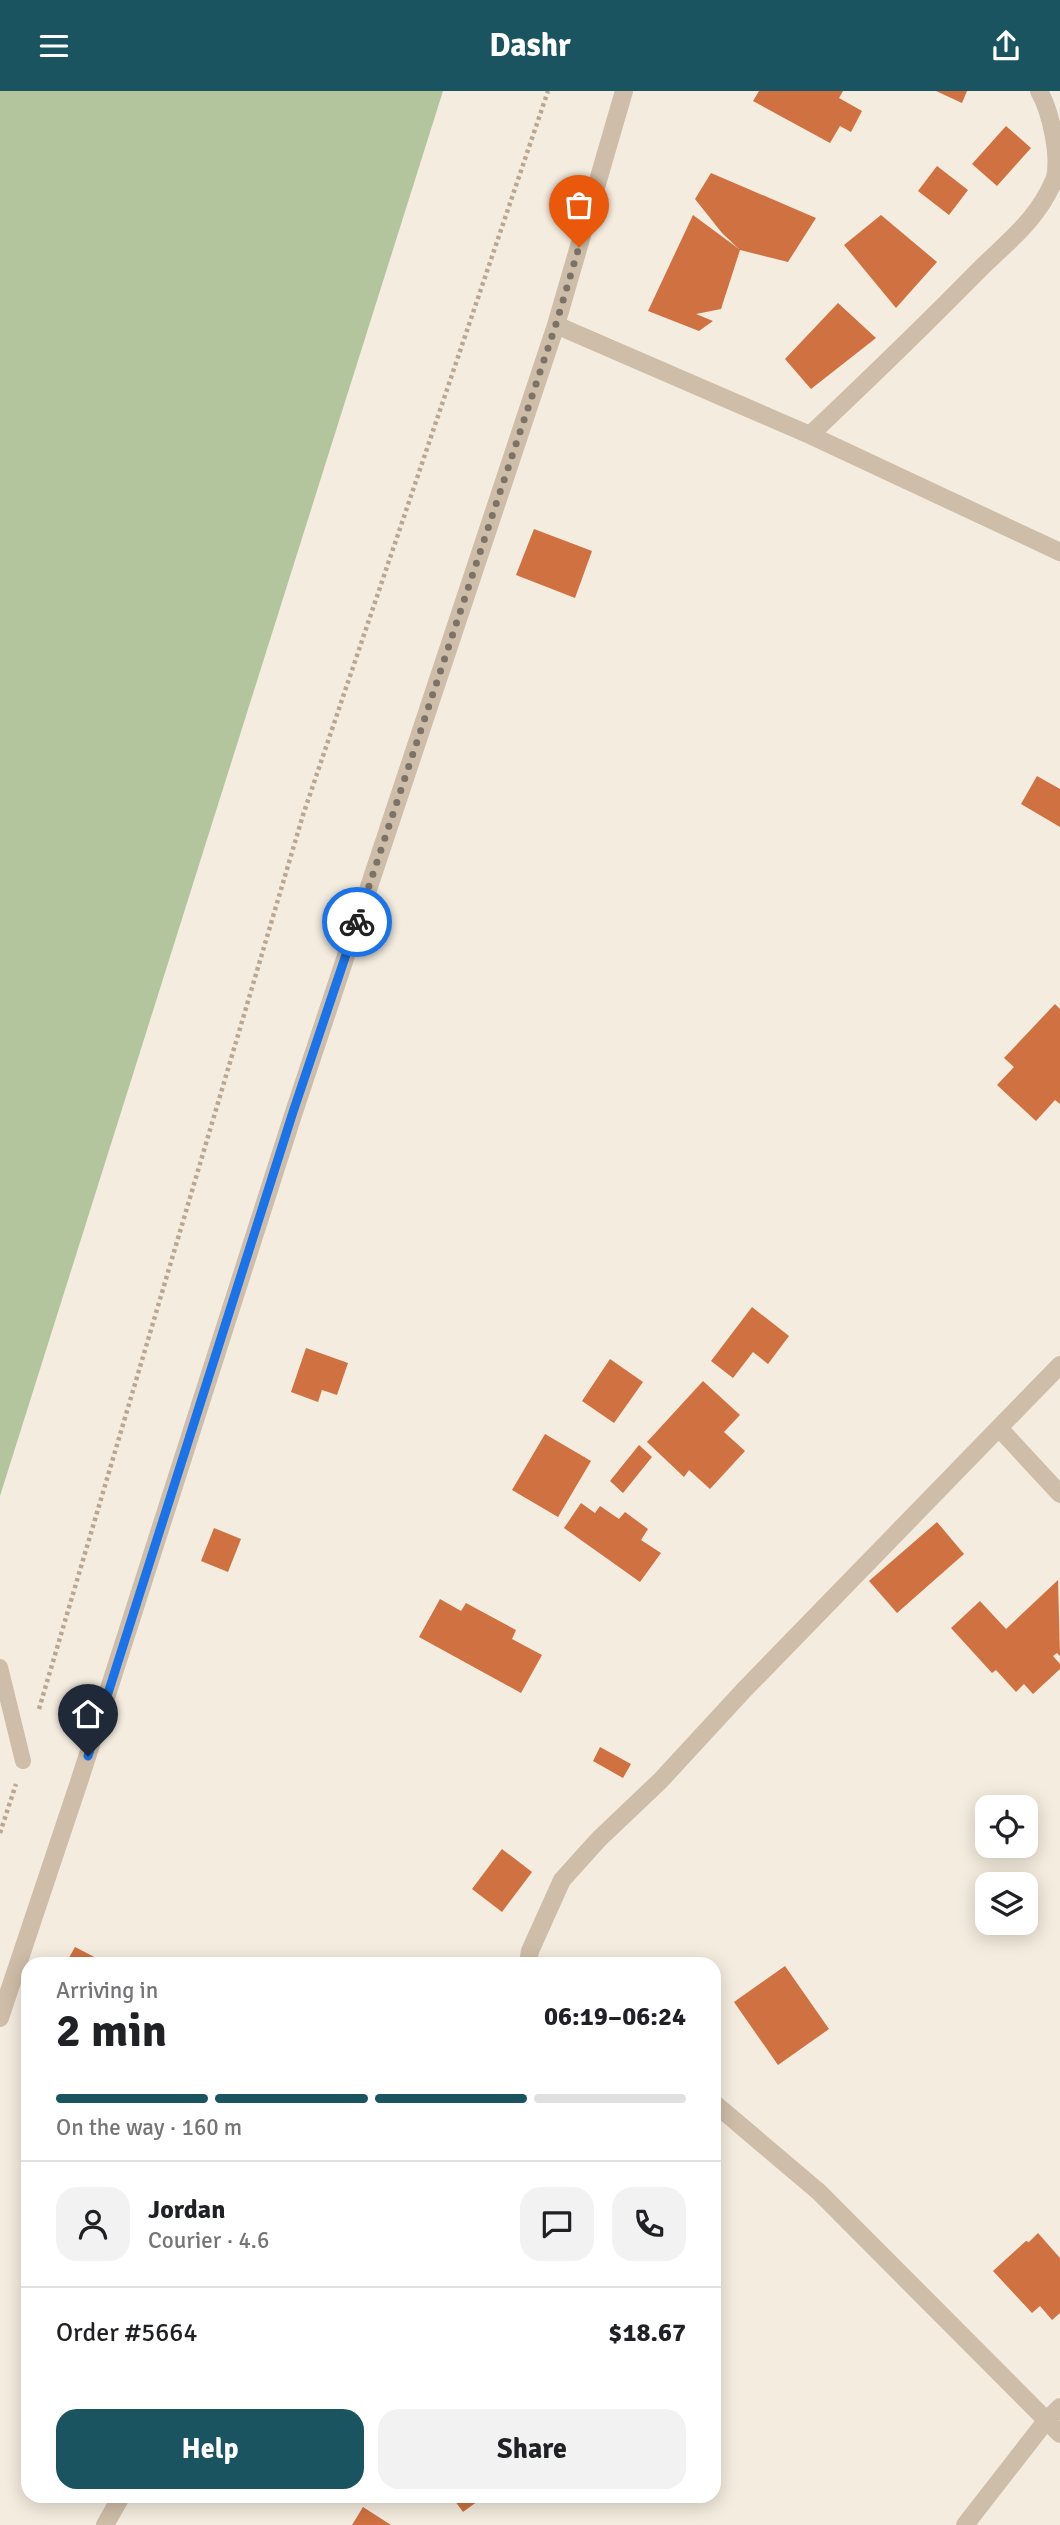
<!DOCTYPE html>
<meta charset="utf-8">
<style>
body{margin:0;font-family:Signika,sans-serif;background:#f2f2f2;color:#202124;height:100vh;display:flex;flex-direction:column;font-size:26px;white-space:nowrap}
*{box-sizing:border-box;margin:0}
p{font-size:23px;color:#757577}
.icon{flex:none;width:38px;height:38px;fill:none;stroke:currentColor;stroke-width:2;stroke-linecap:round;stroke-linejoin:round}
.map{position:relative;flex:1;overflow:hidden}
.sheet{position:absolute;left:21px;top:1866px;width:700px;height:546px;display:flex;flex-direction:column;background:#fff;border-radius:21px;box-shadow:0 4px 18px #0003}
.sheet>*{flex:none}
.tools{position:absolute;left:975px;top:1704px;display:grid;gap:14px}
.tools a{display:grid;place-items:center;width:63px;height:63px;border-radius:14px;background:#fff;box-shadow:0 4px 18px #0003;font-size:35px}
.pin{position:absolute;display:grid;place-items:center;width:60px;height:60px;color:#fff;margin:-72px -30px;border-radius:50% 50% 50% 0;rotate:-45deg;box-shadow:0 0 7px #0007}
.pin .icon{rotate:45deg}
.courier{position:absolute;display:grid;place-items:center;width:70px;height:70px;margin:-35px;border:5px solid #1a73e8;border-radius:50%;background:#fff;color:#222;box-shadow:0 2px 9px #0007}
.overview em{font-style:normal;font-weight:700}
.overview div{display:flex;flex-direction:column-reverse}
.overview{display:flex;align-items:center;justify-content:space-between;height:119px;padding:0 35px}
h1{font-size:46px;font-weight:700;line-height:52px}
.bar{display:grid;grid-template-columns:repeat(4,1fr);gap:10px 7px;align-content:center;height:84px;padding:0 35px}
.bar i{height:9px;border-radius:5px;background:#e0e0e0}
.bar .on{background:#1a5460}
.bar p{grid-column:span 4}
.line{display:flex;align-items:center;gap:18px;padding:0 35px;border-top:2px solid #e0e0e0}
.line div{flex:1}
.round{display:grid;place-items:center;flex:none;width:74px;height:74px;border-radius:21px;background:#f2f2f2}
.primary-button{display:flex;gap:14px;margin-top:auto;padding:14px 35px}
.primary-button a{flex:1;height:80px;border-radius:21px;background:#1a5460;color:#fff;font-size:28px;font-weight:700;line-height:80px;text-align:center}
.primary-button a+a{background:#f2f2f2;color:#202124}
header{display:flex;justify-content:space-between;align-items:center;height:91px;padding:0 35px;background:#1a5460;color:#fff;font-size:32px;font-weight:700}
.map>svg:first-child{display:block}
.green{fill:#b3c59c}
.building{fill:#cf7141}
.lines{fill:none;stroke-linecap:round;stroke-linejoin:round}
.path{stroke:#baa792;stroke-width:4.5;stroke-dasharray:3.5 3.5;stroke-linecap:butt}
.service{stroke:#cebda8;stroke-width:16}
.minor{stroke:#cebda8;stroke-width:18}
.done{stroke:#7b7268;stroke-width:7;stroke-dasharray:0 12.6}
.route{stroke:#1a73e8;stroke-width:9}
</style>
<header><svg class="icon" aria-label="menu" viewBox="0 0 24 24"><path d="M4 6h16M4 12h16M4 18h16"/></svg>Dashr<svg class="icon" aria-label="share" viewBox="0 0 24 24"><path d="M12 15V3M7 8l5-5 5 5M5 13v7h14v-7"/></svg></header>
<div class="map">
<svg width="1060" height="2434" viewBox="0 0 1060 2434">
<rect width="100%" height="100%" fill="#f4ecde"/>
<!-- green -->
<path class="green" d="M0,0H443L0,1405Z"/>
<!-- building -->
<path class="building" d="M759,0H843L839,7L862,20L851,41L840,35L830,52L753,10Z
M936,0H967L962,12Z
M1006,35L1031,57L997,95L972,73Z
M937,75L968,99L949,124L918,100Z
M711,82L816,127L788,171L740,159L721,218L696,223L713,230L699,240L648,220L693,124L739,158L722,142L695,108Z
M881,124L937,171L896,217L844,154Z
M838,212L876,247L811,298L785,268Z
M534,438L592,460L575,507L516,484Z
M1037,685L1060,698V736L1021,713Z
M1055,913L1060,918V1013L1055,1009L1036,1030L997,994L1014,976L1004,967Z
M752,1216L789,1245L768,1273L753,1261L733,1287L711,1270Z
M306,1257L348,1272L337,1304L322,1299L318,1311L291,1301Z
M610,1268L643,1291L614,1332L582,1310Z
M703,1290L740,1324L724,1341L745,1360L710,1398L689,1379L684,1386L647,1351Z
M545,1343L591,1370L558,1426L512,1399Z
M639,1354L652,1366L623,1402L610,1390Z
M581,1412L595,1422L600,1415L619,1428L625,1421L648,1438L641,1449L661,1462L640,1491L564,1437Z
M937,1431L964,1463L897,1522L869,1490Z
M214,1437L241,1448L228,1481L201,1470Z
M1058,1489L1060,1565L1057,1562L1053,1565L1060,1573V1578L1033,1603L1024,1593L1016,1601L996,1579L992,1582L951,1537L980,1510L1006,1538Z
M440,1508L461,1520L466,1512L516,1539L512,1548L542,1564L521,1602L419,1546Z
M600,1656L631,1673L623,1687L593,1670Z
M502,1758L532,1781L502,1821L472,1798Z
M75,1856L106,1872H66Z
M785,1875L829,1938L778,1974L734,1911Z
M1038,2142L1060,2167V2222L1052,2229L1040,2215L1032,2222L993,2180L1026,2150L1029,2151Z
M454,2404H480L482,2407L463,2421L452,2406Z
M363,2416L391,2434H352Z"/>
<g class="lines">
<!-- path -->
<path class="path" d="M39,1618L303,724L548,0
M0,1742L16,1693"/>
<!-- service -->
<path class="service" d="M0,1576L23,1670"/>
<!-- minor -->
<path class="minor" d="M556,234L810,344L1060,461
M810,344C867,290 923,236 978,180C1008,150 1038,129 1055,87C1060,64 1051,21 1039,0
M999,1337L1060,1403
M528,1872L530,1860L562,1789L599,1748L660,1690L744,1599L1060,1274
M0,1927L79,1691L294,1021L556,234L624,0
M714,2012L819,2101L1060,2343
M105,2434L122,2404
M965,2434L1046,2330L1060,2316"/>
</g>
<g class="lines">
<!-- done -->
<path class="done" d="M357,831L556,233L579,156"/>
<!-- route -->
<path class="route" d="M88,1665L293,1021L357,831"/>
</g>
</svg>
<div class="tools">
<a><svg class="icon" aria-label="locate" viewBox="0 0 24 24"><circle cx="12" cy="12" r="6"/><path d="M12 2v4M12 18v4M2 12h4M18 12h4"/></svg></a>
<a><svg class="icon" aria-label="layers" viewBox="0 0 24 24"><path d="M12 4l9 5-9 5-9-5zM3 14l9 5 9-5"/></svg></a>
</div>
<div class="pin" style="left:579px;top:156px;background:#ea580c"><svg class="icon" aria-label="bag" viewBox="0 0 24 24"><path d="M5 8h14l-1 12H6zM9 8a3 3 0 0 1 6 0"/></svg></div>
<div class="pin" style="left:88px;top:1665px;background:#1f2937"><svg class="icon" aria-label="home" viewBox="0 0 24 24"><path d="M3 11l9-7 9 7M6 9v11h12V9"/></svg></div>
<div class="courier" style="left:357px;top:831px"><svg class="icon" aria-label="bike" viewBox="0 0 24 24"><circle cx="6" cy="16" r="4"/><circle cx="18" cy="16" r="4"/><path d="M6 16l4-8h5l3 8M10 8l3 8H6M13 5h3"/></svg></div>
<section class="sheet">
<div class="overview"><div><h1>2 min</h1><p>Arriving in</p></div><em>06:19–06:24</em></div>
<div class="bar"><i class="on"></i><i class="on"></i><i class="on"></i><i></i><p>On the way · 160 m</p></div>
<div class="line" style="height:126px"><a class="round"><svg class="icon" aria-label="person" viewBox="0 0 24 24"><circle cx="12" cy="8" r="4"/><path d="M4 21q1-7 8-7t8 7"/></svg></a><div><b>Jordan</b><p>Courier · 4.6</p></div><a class="round"><svg class="icon" aria-label="chat" viewBox="0 0 24 24"><path d="M4 5h16v11H9l-5 4z"/></svg></a><a class="round"><svg class="icon" aria-label="phone" viewBox="0 0 24 24"><path d="M5 4h4l2 5-3 2q2 4 5 5l2-3 5 2v4C11 20 4 13 5 4z"/></svg></a></div>
<div class="line" style="height:91px"><div>Order #5664</div><b>$18.67</b></div>
<div class="primary-button"><a>Help</a><a>Share</a></div>
</section>
</div>
